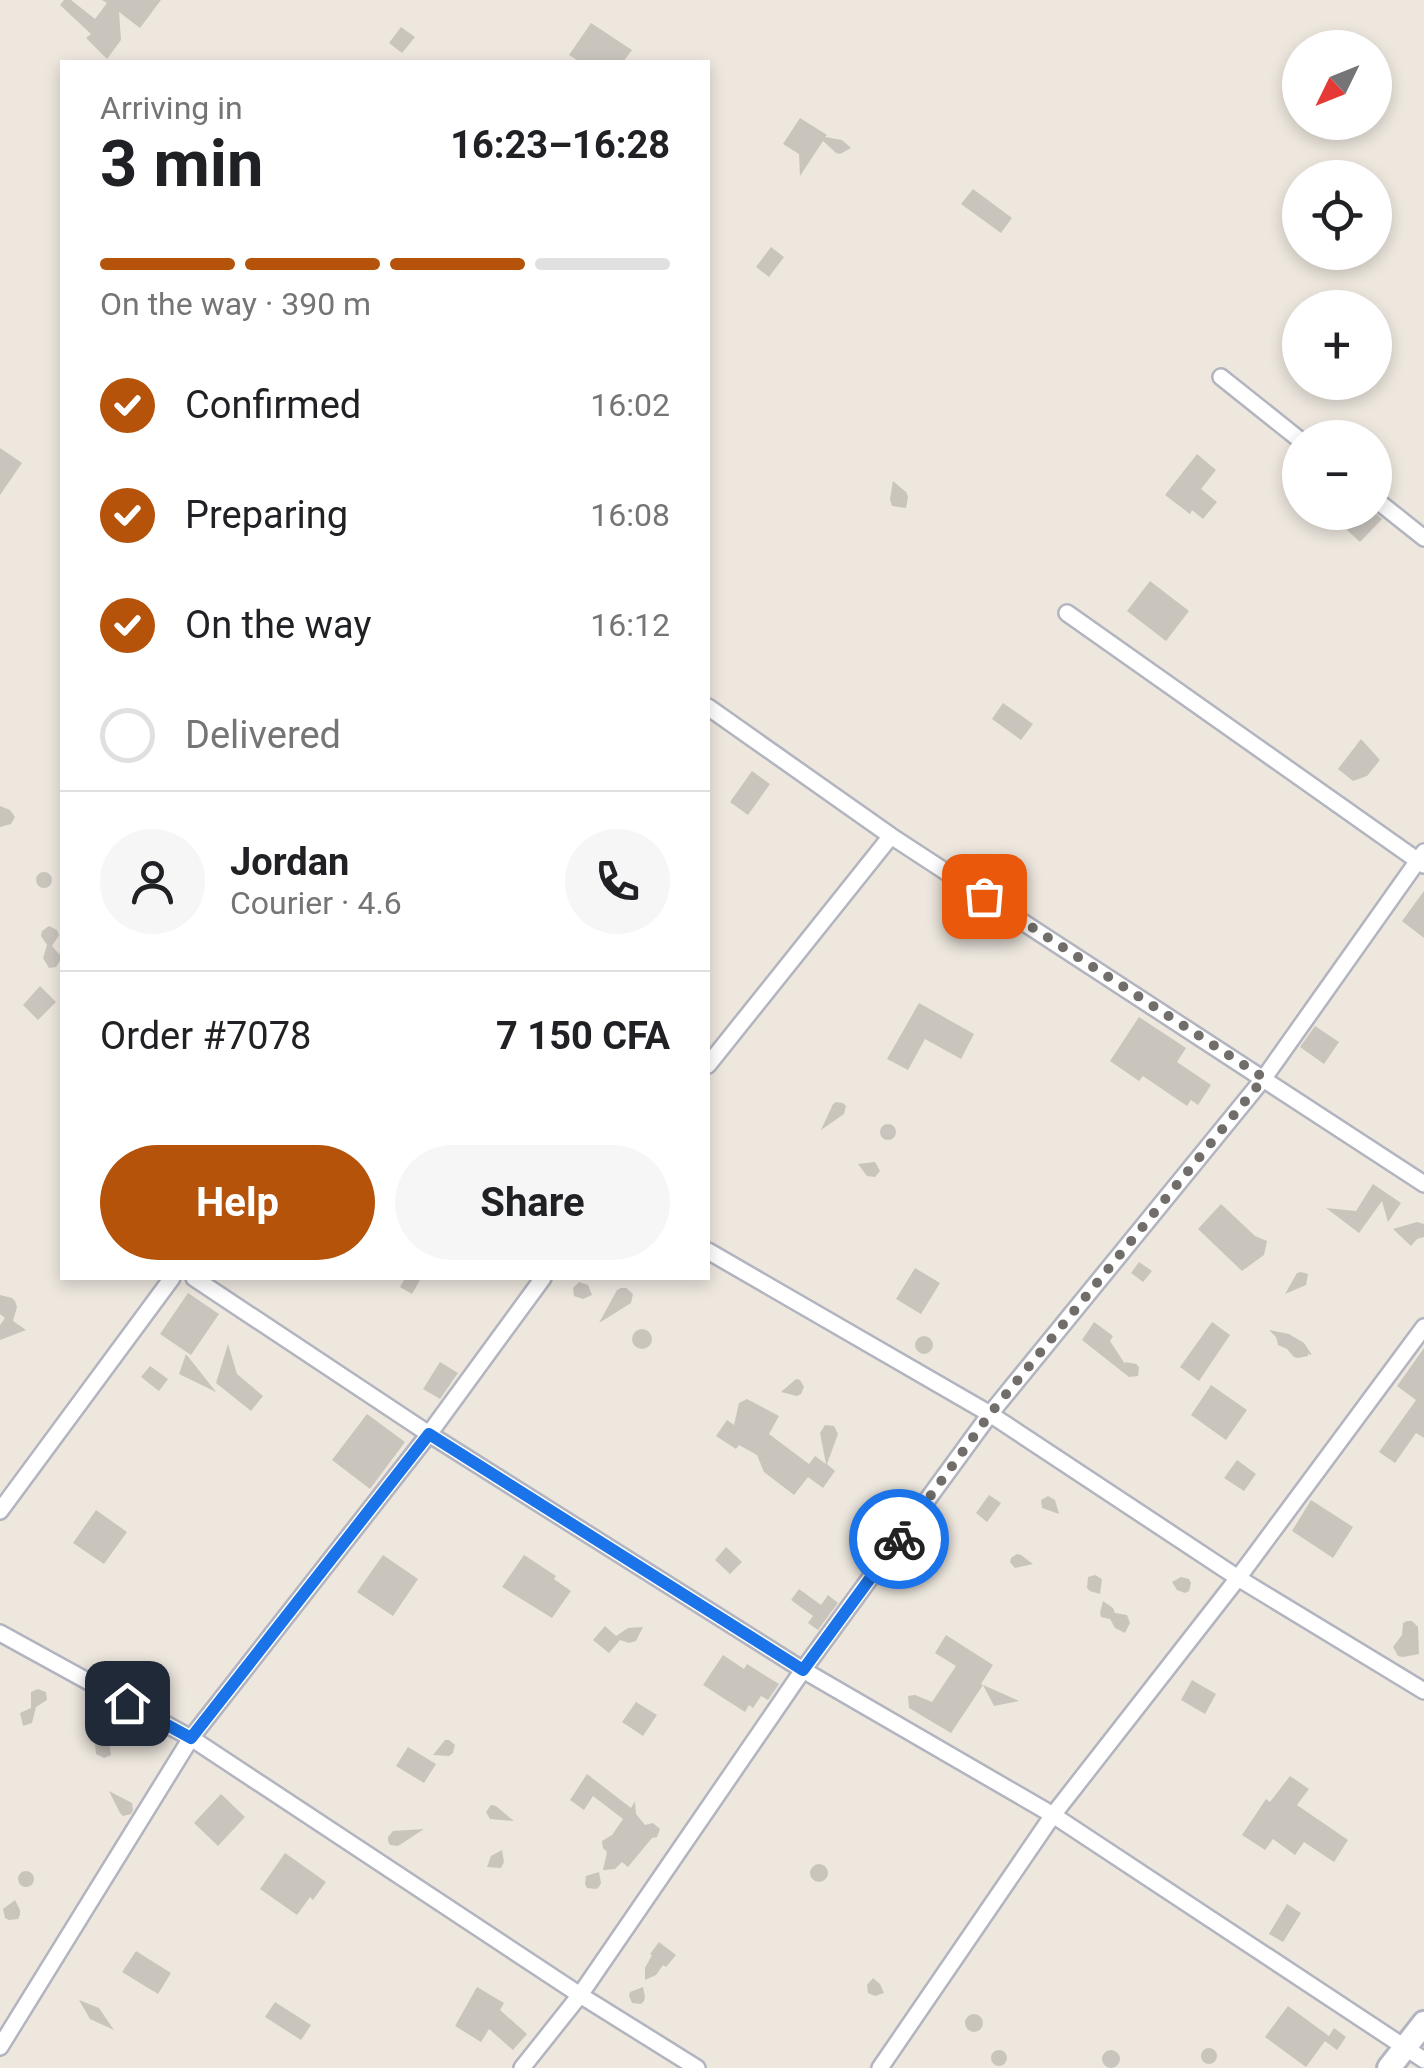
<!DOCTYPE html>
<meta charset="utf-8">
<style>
body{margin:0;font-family:Roboto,sans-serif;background:#f6f6f6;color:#202124;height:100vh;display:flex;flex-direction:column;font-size:38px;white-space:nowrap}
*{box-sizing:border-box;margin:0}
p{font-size:32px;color:#757577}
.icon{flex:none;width:55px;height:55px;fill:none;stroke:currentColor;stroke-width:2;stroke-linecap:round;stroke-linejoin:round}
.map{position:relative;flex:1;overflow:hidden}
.details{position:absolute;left:60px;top:60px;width:650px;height:1220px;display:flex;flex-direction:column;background:#fff;border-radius:0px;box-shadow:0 5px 15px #0003}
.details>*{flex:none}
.needle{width:65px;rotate:227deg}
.tools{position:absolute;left:1282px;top:30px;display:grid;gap:20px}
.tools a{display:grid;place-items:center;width:110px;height:110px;border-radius:50%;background:#fff;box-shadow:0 5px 15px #0003;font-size:50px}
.pin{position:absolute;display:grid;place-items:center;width:85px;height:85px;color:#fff;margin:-42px;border-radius:20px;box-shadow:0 5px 15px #0006}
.courier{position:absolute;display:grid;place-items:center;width:100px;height:100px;margin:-50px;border:8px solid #1a73e8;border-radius:50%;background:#fff;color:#222;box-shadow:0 2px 12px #0007}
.summary em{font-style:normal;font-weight:700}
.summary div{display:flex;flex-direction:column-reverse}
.summary{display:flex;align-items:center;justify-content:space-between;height:170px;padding:0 40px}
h1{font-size:65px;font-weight:700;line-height:75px}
.bar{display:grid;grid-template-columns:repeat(4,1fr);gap:15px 10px;align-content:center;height:120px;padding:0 40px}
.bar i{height:12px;border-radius:8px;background:#e0e0e0}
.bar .on{background:#b45309}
.bar p{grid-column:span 4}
.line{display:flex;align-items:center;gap:25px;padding:0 40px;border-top:2px solid #e0e0e0}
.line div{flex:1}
.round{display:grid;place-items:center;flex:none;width:105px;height:105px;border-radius:52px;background:#f6f6f6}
ol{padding:0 40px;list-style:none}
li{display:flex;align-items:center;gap:30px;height:110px}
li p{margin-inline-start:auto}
li .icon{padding:10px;border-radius:50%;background:#b45309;color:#fff;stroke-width:4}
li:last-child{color:#757577}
li i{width:55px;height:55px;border:5px solid #e0e0e0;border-radius:50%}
.button{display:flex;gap:20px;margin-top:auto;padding:20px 40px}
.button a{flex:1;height:115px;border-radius:60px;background:#b45309;color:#fff;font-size:40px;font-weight:700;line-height:115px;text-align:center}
.button a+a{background:#f6f6f6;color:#202124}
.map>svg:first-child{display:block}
.building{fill:#c9c5bd}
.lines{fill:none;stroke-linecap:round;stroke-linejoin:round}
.street-casing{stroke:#b2b4bf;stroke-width:20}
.secondary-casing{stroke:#b2b4bf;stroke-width:28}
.street{stroke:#fff;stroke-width:15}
.secondary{stroke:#fff;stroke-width:22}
.done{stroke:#706d6a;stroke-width:10;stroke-dasharray:0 18}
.route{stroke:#1a73e8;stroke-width:12}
</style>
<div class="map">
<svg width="1424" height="2068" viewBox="0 0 1424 2068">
<rect width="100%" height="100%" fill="#ede7de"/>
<!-- building -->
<path class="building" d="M64,0H71L95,19L107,3L102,0H161L140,28L119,12L121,40L107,59L86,38L91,34L60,5Z
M591,23L632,50L623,62H580L569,55Z
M401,27L415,37L402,53L389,43Z
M800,118L827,135L825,137L842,140L851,148L840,154L836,153L823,141L800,176L799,154L783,144Z
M973,189L1012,218L1001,233L961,204Z
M771,247L784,257L769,277L756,267Z
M0,448L22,463L0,495Z
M1197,454L1216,470L1201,489L1217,502L1203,519L1192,510L1190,514L1165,495Z
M893,481L906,492L908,497L906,508L892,506L890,499Z
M1364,512H1374L1382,519L1360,542L1347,530Z
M1150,581L1189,611L1166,641L1127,611Z
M1003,703L1033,724L1021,740L992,719Z
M1361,739L1380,760L1367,776L1353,781L1338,769Z
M752,771L770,784L748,815L730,802Z
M0,806L10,810L15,817L11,824L0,827Z
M36 880a8 8 0 1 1 16 0a8 8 0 1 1-16 0Z
M1424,891V938L1402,921Z
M49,926L57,930L59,935L52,946L60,955L61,959L56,967L49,968L43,958L47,945L41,936L42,931Z
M40,986L56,1002L38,1020L23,1005Z
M919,1003L974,1034L961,1059L925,1039L908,1070L887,1059Z
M1139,1017L1186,1048L1177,1062L1211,1085L1198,1105L1191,1100L1187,1106L1143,1076L1139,1081L1110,1061Z
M1315,1026L1339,1042L1324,1064L1300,1047Z
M836,1102L843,1103L846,1106L844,1114L821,1130L833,1104Z
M880 1132a8 8 0 1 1 16 0a8 8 0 1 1-16 0Z
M875,1162L880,1171L875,1177L867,1176L858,1164Z
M1373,1184L1401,1203L1388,1222L1382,1201L1359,1233L1326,1208L1356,1211Z
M1221,1204L1255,1236L1267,1241L1264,1255L1242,1271L1198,1229Z
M1417,1222L1424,1224V1237L1417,1239L1411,1246L1393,1229Z
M1139,1262L1152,1271L1143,1282L1131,1273Z
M915,1268L940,1283L921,1314L896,1299Z
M1301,1272L1308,1274L1306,1285L1285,1294L1297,1273Z
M405,1278H421L412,1294L400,1287Z
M579,1282L588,1285L592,1295L583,1299L574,1296L573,1288Z
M621,1288H626L633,1294L631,1303L599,1323L617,1290Z
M188,1293L219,1314L191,1355L160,1334Z
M0,1295L12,1298L15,1301L17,1307L13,1321L26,1330L0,1340V1325L5,1318L0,1314Z
M1094,1322L1113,1336L1110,1341L1125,1364V1362L1136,1364L1139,1367L1138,1376L1129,1377L1082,1340Z
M1212,1322L1230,1335L1199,1381L1180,1367Z
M632 1339a10 10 0 1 1 20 0a10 10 0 1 1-20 0Z
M1269,1330L1289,1334L1304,1343L1312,1355L1308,1354V1356L1298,1358L1294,1357L1287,1349L1278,1345L1276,1337Z
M915 1345a9 9 0 1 1 18 0a9 9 0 1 1-18 0Z
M228,1344L237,1374L263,1396L251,1411L216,1383Z
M1424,1348V1438L1416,1433L1395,1463L1379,1452L1416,1400L1397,1386Z
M186,1354L216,1392L179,1374Z
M440,1362L458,1373L440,1399L423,1389Z
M150,1366L168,1379L159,1391L141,1377Z
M796,1379L800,1380L804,1387L801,1394L797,1396L781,1392Z
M1211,1385L1247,1410L1226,1440L1191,1415Z
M747,1399L779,1416L769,1434L809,1464L815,1456L826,1464L820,1433L825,1425L834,1426L838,1434L827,1464L835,1471L823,1488L808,1477L794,1495L764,1472L757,1455L739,1445L736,1449L716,1436L727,1420L734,1425L739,1403Z
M367,1414L405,1442L370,1489L332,1460Z
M1237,1460L1256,1474L1244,1491L1224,1478Z
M989,1495L1001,1503L987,1522L976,1513Z
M1048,1496L1055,1500L1059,1514L1042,1508L1041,1500Z
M1311,1500L1353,1527L1333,1558L1292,1531Z
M96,1510L127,1532L104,1564L73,1543Z
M726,1547L742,1562L730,1574L715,1560Z
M1017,1554L1021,1555L1033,1564L1015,1568L1010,1562L1011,1558Z
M383,1555L418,1579L393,1616L357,1592Z
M524,1555L556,1576L554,1579L571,1591L552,1618L502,1587Z
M1095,1575L1102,1579L1100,1594L1090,1591L1087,1588L1088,1577Z
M1181,1577L1189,1579L1191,1583L1189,1591L1185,1593L1177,1590L1172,1582Z
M799,1589L821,1605L828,1595L838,1603L818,1630L808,1623L813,1616L791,1600Z
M1103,1601L1113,1608L1115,1613L1127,1615L1130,1623L1125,1633L1115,1628L1110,1619L1101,1617L1100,1613Z
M1407,1621H1412L1418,1627L1419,1654L1403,1657L1398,1656L1393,1647L1402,1635L1403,1623Z
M605,1626L616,1636L628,1628L643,1627L636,1641L629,1643L620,1640L609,1653L593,1640Z
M946,1635L993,1665L981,1684L1019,1701L994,1706L983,1685L951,1733L909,1708L908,1696L915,1695L932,1702L956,1666L935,1653Z
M723,1655L744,1669L747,1664L779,1684L768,1700L761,1696L753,1708L749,1705L745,1712L703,1685Z
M1192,1680L1216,1694L1205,1714L1181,1700Z
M38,1689L46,1692L47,1700L36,1707L32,1723L23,1726L20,1713L31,1708V1692Z
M102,1702L111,1755L104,1758L96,1754L91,1703Z
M636,1702L657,1715L643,1736L622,1722Z
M124,1714L129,1717L134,1744L114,1737Z
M445,1740H449L455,1745L453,1753L449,1756L433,1755Z
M408,1747L436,1764L424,1783L396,1766Z
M587,1774L631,1808L635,1801L636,1814L645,1825L653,1823L660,1829L657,1837L652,1838L628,1867L622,1862L615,1869L603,1870L607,1852L603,1848L602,1841L612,1835L623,1819L593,1796L584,1810L570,1800Z
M1290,1776L1309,1789L1297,1805L1348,1840L1334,1862L1304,1842L1295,1855L1273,1839L1265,1850L1242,1835L1266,1799L1270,1802Z
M109,1791L132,1803L133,1810L131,1814L123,1816L120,1813Z
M221,1794L245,1817L218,1846L194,1823Z
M491,1805L496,1806L514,1821L490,1819L486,1812Z
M424,1829L398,1846L390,1845L388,1841V1837L393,1831Z
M502,1850L504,1862L501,1868L487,1867L491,1856Z
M285,1853L326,1882L313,1900L310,1897L297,1915L260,1889Z
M810 1873a9 9 0 1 1 18 0a9 9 0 1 1-18 0Z
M18 1879a8 8 0 1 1 16 0a8 8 0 1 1-16 0Z
M599,1872L601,1883L599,1887L596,1889L587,1888L585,1884L586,1876Z
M15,1900L20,1910V1915L18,1919L9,1920L5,1918L3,1909Z
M1287,1904L1301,1913L1283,1942L1269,1934Z
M659,1942L676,1955L666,1967L663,1965L656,1975L645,1980V1968L652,1955L650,1954Z
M136,1951L171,1973L158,1994L122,1972Z
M873,1978L880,1984L884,1993L875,1996L868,1993L867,1985Z
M477,1987L504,2003L500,2010L527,2034L513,2050L489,2029L481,2042L455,2026Z
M643,1987L645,1997L644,2001L641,2004L632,2003L629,1996L630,1992Z
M79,2000L99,2008L114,2030L90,2019Z
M275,2002L311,2025L301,2040L265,2017Z
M1288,2006L1329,2036L1334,2028L1346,2037L1337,2050L1325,2041L1306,2067L1265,2037Z
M965 2023a9 9 0 1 1 18 0a9 9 0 1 1-18 0Z
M1201 2056a8 8 0 1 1 16 0a8 8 0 1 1-16 0Z
M991 2058a8 8 0 1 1 16 0a8 8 0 1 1-16 0Z
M1102 2059a9 9 0 1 1 18 0a9 9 0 1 1-18 0Z"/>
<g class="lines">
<defs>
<path id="street" d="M1221,377L1300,440
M1375,499L1424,538
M1067,613L1424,865
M708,707L891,836L1424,1184
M708,1065L891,836
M708,1251L990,1414L1238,1578L1424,1691
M194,1278L429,1434L803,1670L1053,1815L1424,2060
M0,1511L172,1278
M0,1633L191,1738L580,1995L697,2068
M0,2047L191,1738L429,1434L543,1278
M522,2068L580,1995L803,1670L990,1414L1264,1078L1424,852
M880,2068L1053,1815L1238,1578L1424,1327"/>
<path id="secondary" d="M1389,2068L1424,2023"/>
</defs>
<!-- street casing -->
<use href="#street" class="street-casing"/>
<!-- secondary casing -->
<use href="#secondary" class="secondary-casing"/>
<!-- street -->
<use href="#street" class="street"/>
<!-- secondary -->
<use href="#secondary" class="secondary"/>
</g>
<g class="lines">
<!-- done -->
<path class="done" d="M899,1539L990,1414L1264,1078L984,896"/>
<!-- route -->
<path class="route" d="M127,1703L191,1738L429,1434L803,1670L899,1539"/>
</g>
</svg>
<div class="tools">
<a><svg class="needle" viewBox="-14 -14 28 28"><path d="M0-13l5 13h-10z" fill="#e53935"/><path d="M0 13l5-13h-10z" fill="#757577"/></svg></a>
<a><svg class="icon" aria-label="locate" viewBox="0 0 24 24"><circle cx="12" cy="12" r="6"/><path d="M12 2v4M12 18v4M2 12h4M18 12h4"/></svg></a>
<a>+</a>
<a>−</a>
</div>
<div class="pin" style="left:984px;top:896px;background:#ea580c"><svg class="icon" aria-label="bag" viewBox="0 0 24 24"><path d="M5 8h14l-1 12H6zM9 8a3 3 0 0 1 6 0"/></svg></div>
<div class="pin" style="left:127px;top:1703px;background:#1f2937"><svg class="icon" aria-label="home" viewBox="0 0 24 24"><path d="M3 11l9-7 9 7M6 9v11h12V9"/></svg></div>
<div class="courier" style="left:899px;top:1539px"><svg class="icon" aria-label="bike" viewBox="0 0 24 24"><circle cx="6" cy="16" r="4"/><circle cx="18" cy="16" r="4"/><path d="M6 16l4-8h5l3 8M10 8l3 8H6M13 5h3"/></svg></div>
<section class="details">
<div class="summary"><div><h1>3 min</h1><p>Arriving in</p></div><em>16:23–16:28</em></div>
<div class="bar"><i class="on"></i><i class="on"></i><i class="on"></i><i></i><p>On the way · 390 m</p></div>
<ol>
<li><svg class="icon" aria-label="check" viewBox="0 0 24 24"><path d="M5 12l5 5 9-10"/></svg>Confirmed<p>16:02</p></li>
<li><svg class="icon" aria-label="check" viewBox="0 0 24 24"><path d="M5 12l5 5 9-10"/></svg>Preparing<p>16:08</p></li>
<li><svg class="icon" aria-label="check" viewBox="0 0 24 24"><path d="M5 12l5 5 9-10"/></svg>On the way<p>16:12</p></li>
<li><i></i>Delivered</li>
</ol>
<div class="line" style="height:180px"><a class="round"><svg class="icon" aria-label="person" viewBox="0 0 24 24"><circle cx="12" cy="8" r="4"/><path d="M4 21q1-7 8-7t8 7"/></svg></a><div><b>Jordan</b><p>Courier · 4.6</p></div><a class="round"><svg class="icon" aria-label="phone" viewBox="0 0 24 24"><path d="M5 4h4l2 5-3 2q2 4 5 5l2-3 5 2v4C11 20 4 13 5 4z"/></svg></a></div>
<div class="line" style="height:130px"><div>Order #7078</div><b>7 150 CFA</b></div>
<div class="button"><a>Help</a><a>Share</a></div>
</section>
</div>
